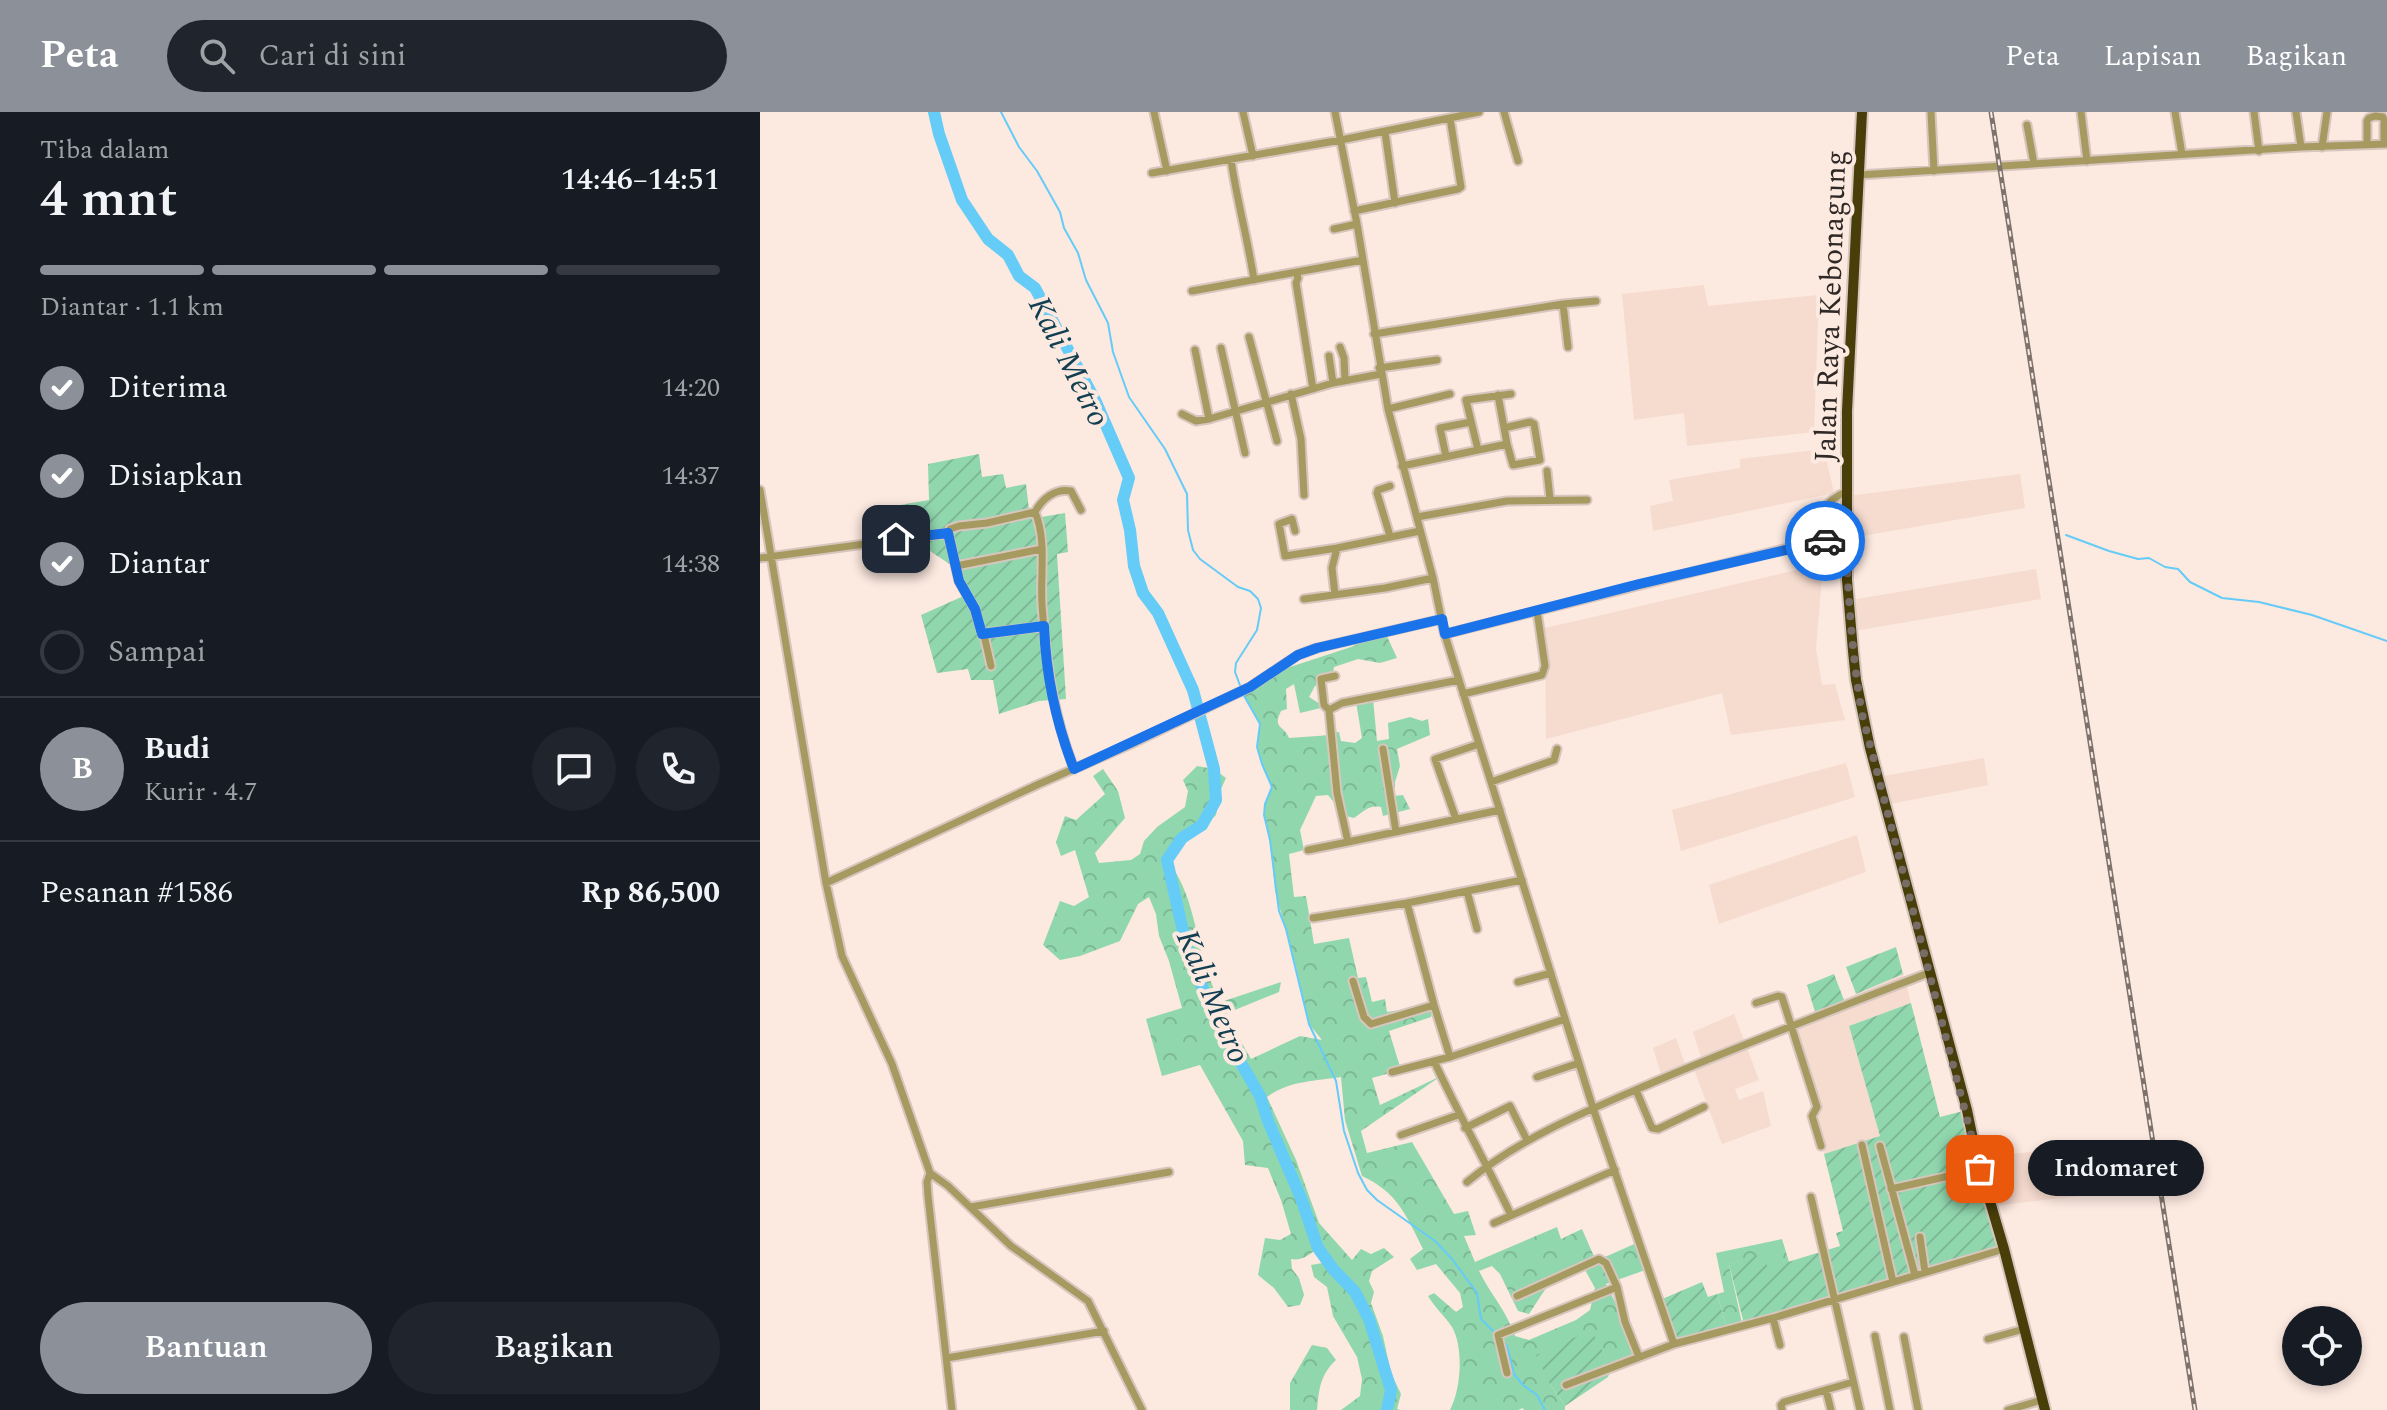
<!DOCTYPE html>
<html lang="id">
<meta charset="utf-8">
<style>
body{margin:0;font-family:Spectral,serif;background:#20242c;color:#f1f3f6;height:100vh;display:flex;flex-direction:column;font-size:30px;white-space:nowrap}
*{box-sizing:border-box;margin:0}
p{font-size:26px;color:#9ea1a6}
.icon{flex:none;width:44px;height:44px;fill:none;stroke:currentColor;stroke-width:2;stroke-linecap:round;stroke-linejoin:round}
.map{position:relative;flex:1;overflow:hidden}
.details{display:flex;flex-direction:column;background:#171b24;width:760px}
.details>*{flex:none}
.controls{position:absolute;left:1522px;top:1194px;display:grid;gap:16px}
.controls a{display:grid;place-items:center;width:80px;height:80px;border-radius:50%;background:#171b24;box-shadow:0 4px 12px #0003;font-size:40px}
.pin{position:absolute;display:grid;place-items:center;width:68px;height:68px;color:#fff;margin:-34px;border-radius:16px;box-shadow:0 4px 12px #0006}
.courier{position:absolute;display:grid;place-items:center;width:80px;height:80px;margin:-40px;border:6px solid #1a73e8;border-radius:50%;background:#fff;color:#222;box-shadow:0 2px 10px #0007}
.bubble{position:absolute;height:56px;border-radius:28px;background:#171b24;box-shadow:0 4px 12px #0003;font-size:26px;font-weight:600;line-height:56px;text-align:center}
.summary em{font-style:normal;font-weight:600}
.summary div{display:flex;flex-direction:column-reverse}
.summary{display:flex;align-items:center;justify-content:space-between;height:136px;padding:0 40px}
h1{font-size:52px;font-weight:600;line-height:60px}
.bar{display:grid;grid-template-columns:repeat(4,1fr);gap:12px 8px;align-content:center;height:96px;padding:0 40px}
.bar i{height:10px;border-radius:6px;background:#363941}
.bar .on{background:#8c9099}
.bar p{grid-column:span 4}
.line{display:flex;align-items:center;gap:20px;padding:0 40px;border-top:2px solid #363941}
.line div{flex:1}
.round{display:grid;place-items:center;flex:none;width:84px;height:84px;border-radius:42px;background:#20242c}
ol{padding:0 40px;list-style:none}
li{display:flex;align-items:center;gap:24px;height:88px}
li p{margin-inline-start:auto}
li .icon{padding:8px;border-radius:50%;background:#8c9099;color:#fff;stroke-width:4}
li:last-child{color:#9ea1a6}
li i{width:44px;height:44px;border:4px solid #363941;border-radius:50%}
.action{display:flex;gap:16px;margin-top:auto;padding:16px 40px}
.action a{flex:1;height:92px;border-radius:48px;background:#8c9099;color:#fff;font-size:32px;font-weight:600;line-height:92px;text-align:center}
.action a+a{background:#20242c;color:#f1f3f6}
header{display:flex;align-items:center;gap:48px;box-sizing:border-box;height:112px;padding:0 40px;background:#8c9099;color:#fff}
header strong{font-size:38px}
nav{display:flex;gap:44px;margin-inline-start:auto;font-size:28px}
.search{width:560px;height:72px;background:#20242c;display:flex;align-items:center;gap:20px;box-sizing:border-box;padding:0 28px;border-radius:44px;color:#9ea1a6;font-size:30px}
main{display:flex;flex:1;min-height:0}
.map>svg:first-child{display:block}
.built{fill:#f6dbcf}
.forest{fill:url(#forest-crowns);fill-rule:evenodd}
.garden{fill:url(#garden-furrows)}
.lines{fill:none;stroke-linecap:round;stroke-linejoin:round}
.stream{stroke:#65cbf7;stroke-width:2}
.river{stroke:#65cbf7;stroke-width:12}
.minor-casing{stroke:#d7c6be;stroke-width:11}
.highway-casing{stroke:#d7c6be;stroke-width:14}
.minor{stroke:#a79a61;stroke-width:7}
.highway{stroke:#483e09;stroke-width:10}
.rail-casing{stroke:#7d726c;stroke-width:5}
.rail{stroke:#fce9e0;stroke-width:2;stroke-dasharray:6;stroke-linecap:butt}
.done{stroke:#776c66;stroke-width:8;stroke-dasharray:0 14.4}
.route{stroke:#1a73e8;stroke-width:10}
.labels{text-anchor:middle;stroke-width:8;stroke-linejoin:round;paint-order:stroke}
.street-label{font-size:30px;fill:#2f2825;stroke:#fce9e0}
.water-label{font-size:32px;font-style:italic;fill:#113f51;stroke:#fce9e0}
</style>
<header>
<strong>Peta</strong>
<div class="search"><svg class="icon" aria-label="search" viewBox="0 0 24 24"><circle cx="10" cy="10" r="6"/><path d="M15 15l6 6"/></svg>Cari di sini</div>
<nav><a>Peta</a><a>Lapisan</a><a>Bagikan</a></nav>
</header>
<main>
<section class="details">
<div class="summary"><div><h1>4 mnt</h1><p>Tiba dalam</p></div><em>14:46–14:51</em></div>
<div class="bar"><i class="on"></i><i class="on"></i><i class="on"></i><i></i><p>Diantar · 1.1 km</p></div>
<ol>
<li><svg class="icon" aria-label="check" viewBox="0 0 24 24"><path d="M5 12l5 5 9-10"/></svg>Diterima<p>14:20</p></li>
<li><svg class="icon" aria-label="check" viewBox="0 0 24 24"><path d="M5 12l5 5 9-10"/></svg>Disiapkan<p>14:37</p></li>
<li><svg class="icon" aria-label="check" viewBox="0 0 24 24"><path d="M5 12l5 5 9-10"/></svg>Diantar<p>14:38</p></li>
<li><i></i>Sampai</li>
</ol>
<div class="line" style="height:144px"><b class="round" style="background:#8c9099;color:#fff">B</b><div><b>Budi</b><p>Kurir · 4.7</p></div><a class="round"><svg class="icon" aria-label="chat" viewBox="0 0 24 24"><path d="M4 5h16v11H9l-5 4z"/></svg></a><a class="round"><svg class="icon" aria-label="phone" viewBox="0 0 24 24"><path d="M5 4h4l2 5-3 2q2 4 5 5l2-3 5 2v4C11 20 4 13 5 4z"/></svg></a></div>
<div class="line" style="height:104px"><div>Pesanan #1586</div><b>Rp 86,500</b></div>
<div class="action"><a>Bantuan</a><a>Bagikan</a></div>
</section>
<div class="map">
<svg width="1627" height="1298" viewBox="0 0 1627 1298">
<defs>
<pattern id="forest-crowns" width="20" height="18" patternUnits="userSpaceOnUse" patternTransform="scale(2)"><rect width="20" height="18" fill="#91d7ae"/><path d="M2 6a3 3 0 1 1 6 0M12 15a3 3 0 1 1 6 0" fill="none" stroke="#7db996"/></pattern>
<pattern id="garden-furrows" width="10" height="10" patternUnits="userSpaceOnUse" patternTransform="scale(2)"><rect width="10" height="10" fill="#91d7ae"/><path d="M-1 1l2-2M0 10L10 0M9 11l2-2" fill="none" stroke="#7db996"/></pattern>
</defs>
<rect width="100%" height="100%" fill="#fce9e0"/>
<!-- built -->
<path class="built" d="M944,173L948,194L1059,183L1054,320L927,334L924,301L874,308L862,182Z
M1064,337L1074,381L893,419L890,394L913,389L909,368L980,356V347Z
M1260,362L1265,396L1090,426L1088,384Z
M1063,452L1056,537L1062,573L1075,572L1085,608L971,623L962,581L786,627L785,516Z
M1276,457L1281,487L1094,519L1091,488Z
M1224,646L1228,673L1120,694L1113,666Z
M1086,651L1095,685L921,739L912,698Z
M1097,723L1106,760L959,812L949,773Z
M1143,862L1151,891L1089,914L1120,1024L1064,1042L1028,911Z
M974,902L999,968L975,977L979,988L1003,979L1011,1014L962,1032L932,952L942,948L933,920Z
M916,926L926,955L902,965L893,936Z
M1364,1031L1372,1078L1224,1095L1211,1046Z"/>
<!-- forest -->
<path class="forest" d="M625,520L637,546L620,551L598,547L574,555L572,566L555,574L549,585L565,595L540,601L534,572L526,577L527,597L521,599C512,617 524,613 529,626L571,623L570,621L579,620L581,629L595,631L602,626L596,590L613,587L617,629L629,627L628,611L650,605L662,609L668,607L670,623L637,637L640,654L635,670L634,684L643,683L650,697L623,704L621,695C608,693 605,699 594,706L577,702L576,693L568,683L556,684L540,718L544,738L529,742L534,785L546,784L554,832L589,826L598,866L606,865L612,890L625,887L627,900L674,893L671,905L629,919L641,958L612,966L620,993L681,964L601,1019L607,1041L652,1030L694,1102L708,1099L716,1123L704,1124L715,1150L797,1115L801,1127L822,1117L836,1149L881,1129L891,1156L846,1172L856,1192L877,1248L852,1256L830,1218L790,1272L805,1294V1298H764L763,1296L758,1298H690C701,1277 704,1236 692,1215C685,1204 675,1196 668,1184L674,1181L696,1200L703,1195L700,1181L676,1152L657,1158L650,1147L663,1137C646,1103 638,1081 602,1064L585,1008L581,965C555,969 528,969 507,985L536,1048L559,1111L592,1148L601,1137L611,1142L624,1136L634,1145L612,1159L609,1169L614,1180L611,1191L623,1224L631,1261L641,1282L637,1297L640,1298H581L600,1284L602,1267L597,1245L573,1204L567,1175L554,1165L551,1153L568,1150L558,1136C549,1143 542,1149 531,1147L532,1157L539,1166L544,1183L540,1193L528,1195L514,1176L498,1163L505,1126L520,1128L531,1122L521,1088L508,1056L485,1053L483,1029L440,953L402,964L386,907L422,896L409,849L399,824L396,802L389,785L378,792L360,829L320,844L300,848L283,833L300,789L314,794L329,785L315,738L301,744L296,730L305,704L316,708L345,682L333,664L343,657L358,679L365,706L335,741L339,751L371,748L380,742L384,729L397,715L425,695L428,679L423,668L437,654L454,657L466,666L461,677L456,703L443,716L422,726L407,748C440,788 434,846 461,890L521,870L519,880L465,902L491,947L540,924L562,928L549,912L536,855L515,779L510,728L504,703L505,692L512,675L502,652L497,635L500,612L482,579L511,564L512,565L527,556L591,535ZM732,1154L740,1162L758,1199L769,1202L786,1176L824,1156L835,1176L830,1198L816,1208L769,1228L755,1224C746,1198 731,1183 719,1159Z
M1022,1127L1029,1150L1007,1157L1003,1143L969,1152L983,1216L968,1220L957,1182L964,1180L956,1141Z
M552,1233L567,1236L576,1248C560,1263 559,1277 557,1298H530V1271Z"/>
<!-- garden -->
<path class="garden" d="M219,342L222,365L243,362L246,376L266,372L270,407L305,401L308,440L297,442L306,587L279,589L239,602L233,568H211L208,557L177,561L161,503L206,483L194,455L152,427L120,432L117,397L169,388L168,352Z
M1136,835L1143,862L1096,882L1086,855Z
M1074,862L1084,888L1055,900L1047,873Z
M1151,891L1180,1005L1207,998L1244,1137L1131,1169L985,1216L969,1152L1003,1142L1008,1156L1080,1134L1076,1121L1083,1119L1064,1042L1120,1024L1089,914Z
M942,1170L948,1185L957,1182L968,1220L916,1235L909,1206L900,1188Z
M831,1218L852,1256L848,1265L805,1294L790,1272L776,1243Z"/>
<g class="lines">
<!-- stream -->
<path class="stream" d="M241,0L259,35L277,59L300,100L304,116L318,141L326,168L348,211L353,240L369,285L405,337L427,382L428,418L433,438L440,447L478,475L490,479L498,487L501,496L497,518L476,551L475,560L481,576
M1306,423L1349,439L1378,447L1389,446L1405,455L1418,457L1430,470L1462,486L1499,490L1552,503L1627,529
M483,582L500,612L497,635L502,652L512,675L505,692L504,703L510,728L519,799L526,817L549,912L576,969L584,1019L598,1061L607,1078L617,1088L675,1129L692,1147L717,1181L721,1207L736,1222
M742,1228L747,1234L754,1262L763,1273L777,1283L785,1298"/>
<!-- river -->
<path class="river" d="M174,0L179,22L202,88L228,127L248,143L259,164L275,176L335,288L369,366L363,388L370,418L374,454L383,481L398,501L433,578L454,657L456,688L442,713L422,726L407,748L427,837L443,877L462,918L500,984L508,1009L541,1086L558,1136L573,1157L595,1180L609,1207L631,1278L627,1298"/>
<defs>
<path id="minor" d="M394,0L407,59
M483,0L493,44
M575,0L597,112L628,297L673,466L684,520L833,996L914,1232
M744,0L758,49
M1171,0L1174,59
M1321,0L1327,49
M1415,0L1422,42
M1494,0L1499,39
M1536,0L1541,35
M1267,13L1274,52
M625,20L635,91
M1607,32V9L1609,6L1615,4L1623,5L1624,8V32
M1562,35L1567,0
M471,48C477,89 488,128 494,168
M392,61L581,28L719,0
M1099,63L1541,35L1627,32
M594,99L698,77L701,75L690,6
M574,117L597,112
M536,160L538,166L536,171L553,277
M432,179L603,148
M803,192L808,235
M614,222L803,192L836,189
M489,225L517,329
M580,235L584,246L585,268
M461,236L485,341
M435,238L449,307
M569,244L573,271
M619,256L677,248
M531,282L541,327L544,383
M738,283L747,332
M628,297L690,282
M422,302L436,309L449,307L573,271L621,262
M718,338L706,288L751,282
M686,344L680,316L711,310
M642,354L747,332L753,353L780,348L774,312L770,310L744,316
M787,359L790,387
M0,378L66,771L82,844L132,952L170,1061L167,1070L168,1084L192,1298
M275,400C282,387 295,376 311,379L321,398
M657,405L747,389L827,388
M535,419L532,407L519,412L525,444L577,436L660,419
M188,421L199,469L215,497L222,522L284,514
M630,424L617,381L618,378L630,374
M1048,431L1086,425
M0,446L188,421L190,417L199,414L227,411L275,400C287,429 280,462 282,493C286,552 293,601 314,657
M196,454L282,437
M575,483L572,456L577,436
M544,487L625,476L673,466
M685,522L1048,431C1056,410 1062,389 1086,380
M224,523L231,554
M699,568L582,591L569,598L577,681L588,730L740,698
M703,582L782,563L785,554L777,499
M569,598L564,593L561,567L575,564
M623,637L636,720
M731,670L794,648L797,637
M696,707L675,647L719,632
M548,738L588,730
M66,771L279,672L371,632L490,575L538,543L557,536L682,507
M707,779L717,817
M647,791L674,893L690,945
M553,806L647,791L762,768
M593,869L604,905L611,912L674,893
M758,870L791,861
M996,891L1018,884L1022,885L1057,995L1052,1004L1061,1034
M674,949C698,1001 726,1051 751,1103
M632,960L690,945L805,907
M777,965L819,951
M876,978L892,1016L898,1017L944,995
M705,1016L750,994L767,1028
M641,1023L698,1003
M1102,1033L1133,1170
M1120,1034L1155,1163
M170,1061L188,1074L251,1134L328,1189L382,1298
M707,1070C763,1024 829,998 894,970C986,931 1078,896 1171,860
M1131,1077L1220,1057
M1051,1085L1100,1298
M211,1095L409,1060
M734,1111L855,1058
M1160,1125L1165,1160
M757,1184L839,1147L846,1151L857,1175
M1013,1206L1020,1233
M1115,1224L1130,1298
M1144,1225L1158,1298
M1228,1227L1264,1217
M187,1246L344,1219
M747,1261L738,1223L857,1175L865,1210L879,1245
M806,1273L914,1232L1013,1206L1244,1137
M1066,1278L1071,1298
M1022,1298L1021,1293L1024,1290L1093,1270
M1248,1298L1282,1288"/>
<path id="highway" d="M1102,0L1087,299V468L1093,539L1096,568L1110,636L1207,998L1216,1042L1244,1137L1285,1298"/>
</defs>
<!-- minor casing -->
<use href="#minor" class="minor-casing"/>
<!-- highway casing -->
<use href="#highway" class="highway-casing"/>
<!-- minor -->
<use href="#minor" class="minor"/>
<!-- highway -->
<use href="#highway" class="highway"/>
<defs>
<path id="rail" d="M1231,0L1435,1298"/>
</defs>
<!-- rail casing -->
<use href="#rail" class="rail-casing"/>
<!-- rail -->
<use href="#rail" class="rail"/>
</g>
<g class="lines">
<!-- done -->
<path class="done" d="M1065,429L1086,425C1088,484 1092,543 1102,602L1220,1057"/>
<!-- route -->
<path class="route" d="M136,427L188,421L199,469L215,497L222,522L284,514C286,564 296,611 314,657L490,575L538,543L557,536L682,507L685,522L879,472L1065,429"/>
</g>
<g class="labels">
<!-- street labels -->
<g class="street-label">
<text transform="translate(1070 194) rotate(-88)" y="10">Jalan Raya Kebonagung</text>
</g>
<!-- water labels -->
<g class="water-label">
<text transform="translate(310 249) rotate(63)" y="11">Kali Metro</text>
<text transform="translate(454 884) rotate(67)" y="11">Kali Metro</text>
</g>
</g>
</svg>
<div class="controls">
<a><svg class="icon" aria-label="locate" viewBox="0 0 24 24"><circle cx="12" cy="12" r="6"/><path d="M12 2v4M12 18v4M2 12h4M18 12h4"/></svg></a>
</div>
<div class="pin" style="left:1220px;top:1057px;background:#ea580c"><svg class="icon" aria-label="bag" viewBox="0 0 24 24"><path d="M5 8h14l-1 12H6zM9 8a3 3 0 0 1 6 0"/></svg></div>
<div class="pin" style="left:136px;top:427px;background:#1f2937"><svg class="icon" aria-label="home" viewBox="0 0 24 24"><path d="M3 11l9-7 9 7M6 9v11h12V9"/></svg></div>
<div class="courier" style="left:1065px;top:429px"><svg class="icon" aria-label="car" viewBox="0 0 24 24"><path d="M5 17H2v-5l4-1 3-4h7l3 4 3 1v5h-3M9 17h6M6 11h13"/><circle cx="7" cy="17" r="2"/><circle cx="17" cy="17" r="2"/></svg></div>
<div class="bubble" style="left:1268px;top:1028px;width:176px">Indomaret</div>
</div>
</main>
